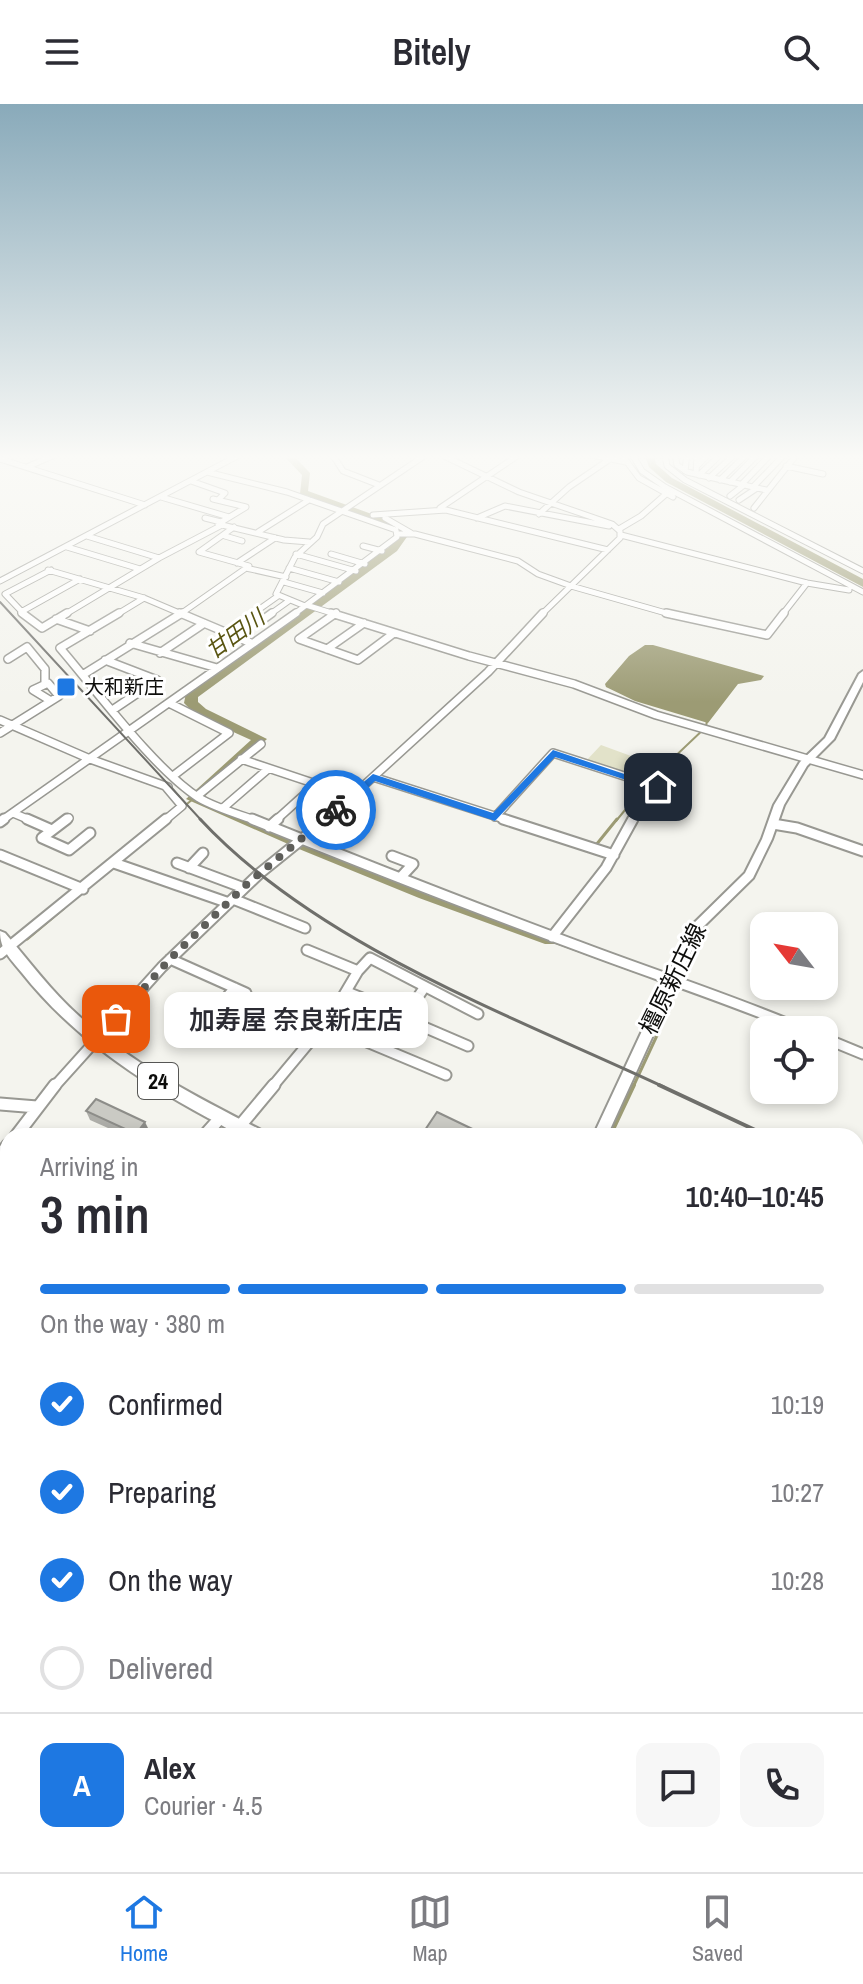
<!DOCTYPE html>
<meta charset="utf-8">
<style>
body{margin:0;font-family:"Archivo Narrow","Noto Sans JP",sans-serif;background:#f7f7f7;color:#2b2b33;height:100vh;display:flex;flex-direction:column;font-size:30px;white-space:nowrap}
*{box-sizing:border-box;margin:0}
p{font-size:26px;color:#7c7c81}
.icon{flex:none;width:44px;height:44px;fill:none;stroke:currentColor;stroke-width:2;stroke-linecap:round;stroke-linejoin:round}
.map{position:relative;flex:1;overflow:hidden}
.panel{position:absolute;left:0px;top:1024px;width:864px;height:744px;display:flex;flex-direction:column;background:#fff;border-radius:24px 24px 0 0;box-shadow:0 4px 12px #0003}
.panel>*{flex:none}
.needle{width:52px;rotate:301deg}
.tools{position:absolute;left:750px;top:808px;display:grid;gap:16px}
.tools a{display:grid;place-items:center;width:88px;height:88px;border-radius:16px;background:#fff;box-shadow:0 4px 12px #0003;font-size:40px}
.pin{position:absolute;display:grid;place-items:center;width:68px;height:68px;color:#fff;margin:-34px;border-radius:16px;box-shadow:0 4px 12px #0006}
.courier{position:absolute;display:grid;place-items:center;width:80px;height:80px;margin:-40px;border:6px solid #1e78e2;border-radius:50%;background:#fff;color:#222;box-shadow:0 2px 10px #0007}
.bubble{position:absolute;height:56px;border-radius:16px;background:#fff;box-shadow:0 4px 12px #0003;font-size:26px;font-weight:600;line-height:56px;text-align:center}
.summary em{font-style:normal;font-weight:600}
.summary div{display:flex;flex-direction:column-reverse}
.summary{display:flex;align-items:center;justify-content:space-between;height:136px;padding:0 40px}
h1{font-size:52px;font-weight:600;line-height:60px}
.bar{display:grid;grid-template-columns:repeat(4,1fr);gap:12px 8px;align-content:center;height:96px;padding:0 40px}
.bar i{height:10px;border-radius:6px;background:#e1e1e2}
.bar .selected{background:#1e78e2}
.bar p{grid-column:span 4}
.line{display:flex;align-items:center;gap:20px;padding:0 40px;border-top:2px solid #e1e1e2}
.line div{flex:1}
.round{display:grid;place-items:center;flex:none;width:84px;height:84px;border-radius:16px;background:#f7f7f7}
ol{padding:0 40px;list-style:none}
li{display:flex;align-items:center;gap:24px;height:88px}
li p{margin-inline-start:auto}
li .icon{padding:8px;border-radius:50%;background:#1e78e2;color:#fff;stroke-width:4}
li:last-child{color:#7c7c81}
li i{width:44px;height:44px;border:4px solid #e1e1e2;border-radius:50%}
header{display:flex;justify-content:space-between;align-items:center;height:104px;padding:0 40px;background:#fff;font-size:36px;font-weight:600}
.dock{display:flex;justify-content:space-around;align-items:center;height:112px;border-top:2px solid #e1e1e2;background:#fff;font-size:22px;color:#7c7c81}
.dock a{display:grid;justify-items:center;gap:4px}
.dock .selected{color:#1e78e2}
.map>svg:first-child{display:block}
.green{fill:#e2e2c9}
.water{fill:#9c9b74}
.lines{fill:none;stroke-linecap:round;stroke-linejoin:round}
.stream-far3{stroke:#9c9b74;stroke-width:2}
.stream-far2{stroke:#9c9b74;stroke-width:3}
.stream-far1{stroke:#9c9b74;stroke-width:4}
.stream{stroke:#9c9b74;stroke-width:5}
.river{fill:#9c9b74;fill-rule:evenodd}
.minor-far4-casing{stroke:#989892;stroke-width:7}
.minor-far3-casing{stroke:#989892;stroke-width:10}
.minor-far2-casing{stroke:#989892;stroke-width:13}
.minor-far1-casing{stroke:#989892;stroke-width:15}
.minor-casing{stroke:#989892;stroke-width:18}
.major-casing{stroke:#989892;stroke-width:4}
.highway-casing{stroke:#989892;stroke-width:4}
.minor-far4{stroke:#fff;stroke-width:5}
.minor-far3{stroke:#fff;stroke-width:7}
.minor-far2{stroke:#fff;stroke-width:9}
.minor-far1{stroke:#fff;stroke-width:11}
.minor{stroke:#fff;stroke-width:14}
.major{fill:#fff;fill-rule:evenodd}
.highway{fill:#fff;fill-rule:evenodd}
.rail-far2{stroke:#6f6f6b;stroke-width:2}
.rail-far1{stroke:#6f6f6b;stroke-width:3}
.rail{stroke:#6f6f6b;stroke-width:4}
.wall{fill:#aeaea9}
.shaded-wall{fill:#8d8d89}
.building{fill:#cacac4;stroke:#8d8d89;stroke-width:2}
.route{fill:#1e78e2}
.done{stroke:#5e5e5a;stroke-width:8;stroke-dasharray:0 14.4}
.poi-dot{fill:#1e78e2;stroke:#fff;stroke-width:3}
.labels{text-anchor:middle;stroke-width:6;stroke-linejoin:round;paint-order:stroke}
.far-poi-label{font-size:20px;fill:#0d0d0b;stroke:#fff;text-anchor:start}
.far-water-label{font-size:22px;font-style:italic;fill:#595512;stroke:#fff}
.shield{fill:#fff;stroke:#565654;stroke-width:2}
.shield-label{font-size:22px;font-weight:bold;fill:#0d0d0b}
.street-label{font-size:24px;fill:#0d0d0b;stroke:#fff}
</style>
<header><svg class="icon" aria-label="menu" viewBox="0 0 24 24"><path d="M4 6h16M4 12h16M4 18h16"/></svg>Bitely<svg class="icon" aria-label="search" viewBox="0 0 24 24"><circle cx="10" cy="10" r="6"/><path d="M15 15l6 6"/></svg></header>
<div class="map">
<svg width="863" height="1768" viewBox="0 0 863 1768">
<rect width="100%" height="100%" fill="#f4f4ee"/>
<!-- green -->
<path class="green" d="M601,641L661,663L645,678L585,658Z"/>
<!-- water -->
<path class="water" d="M645,541H653L764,572L761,576L738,580L708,619L635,597L606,583L605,580L629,552Z"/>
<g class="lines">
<!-- stream-far3 -->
<path class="stream-far3" d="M182,704L193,695
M616,717L648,678L706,623L707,616"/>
<!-- stream-far2 -->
<path class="stream-far2" d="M596,741L617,715
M85,786L116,761
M27,835L64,804
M552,837L634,867
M650,906L662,881L657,875
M633,983L666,912"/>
<!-- stream-far1 -->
<path class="stream-far1" d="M610,1032L634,981"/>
<!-- stream -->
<path class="stream" d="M211,1768L216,1760"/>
<!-- river -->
<path class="river" d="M282,350H292L310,369L308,387L391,417L409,430L397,447L198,593V598L206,605L267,635L203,694L298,732L300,737H311L431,786L557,832L560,836L557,840H545L419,794L299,745L298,740H288L186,695L251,636L196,611L184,599L186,589L389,443L398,430L370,416L300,390L302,371Z
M644,350H654L656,360L672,374L863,475V483L666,378L649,363Z"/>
<defs>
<path id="minor-far4" d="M332,350L343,367L379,381
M440,350L519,388L612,420L620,427V434L541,511
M587,350L626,358
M621,350L639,374L673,393
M632,350L642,367L665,383L863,488
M665,350L667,362L685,376L863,467
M675,350L677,361L687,368L766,386
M0,355L145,401
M697,362L708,350
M786,362L823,370
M27,363L57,350
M685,367L687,350
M207,368L287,388L396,426L397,433L293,511
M696,370L697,350
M699,371L721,350
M709,374L735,350
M720,376L747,350
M191,377L225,389L218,396
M730,378L757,351
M741,381L770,351
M753,383L785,350
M730,392L744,381
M161,393L229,413
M213,395L246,403L218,420L284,436L309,438
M739,396L757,384
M440,404L520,350
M754,404L797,350
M539,410L569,383L610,355
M373,411L446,406L608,446
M205,414L221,418
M385,414L411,429
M477,414L505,402L609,422
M619,425L641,412L666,390
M258,428L309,396
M398,430H415L518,457L538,470L571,482L673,511
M621,431L807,479L849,486
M87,432L159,454
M225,432L242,437
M363,442L382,447
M67,443L140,465
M296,450L356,467
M331,450L365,460
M237,459L275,434
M246,464L286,473
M289,464L339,478
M48,466L144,494L184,511
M0,477L241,350
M284,478L323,489
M306,501L338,511
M305,502L276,490L295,453L317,433L323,420L427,350
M261,504L278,492
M21,508L80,475
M25,511L5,490L51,466
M64,511L159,454L222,421
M116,511L144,494
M179,511L249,462L199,448L234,423
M269,511L290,496
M333,511L336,509
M782,511L807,479"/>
<path id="minor-far3" d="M22,509L42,524L67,509
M119,509L60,544C97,587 153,664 199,694C216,704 238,710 257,717
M180,509L251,539
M331,509L469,552L574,580L656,611L863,671
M336,509L299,535L358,556L394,529
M666,509L767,531L784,509
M56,515L90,527
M261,517L272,509
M130,539L217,564
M327,545L364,519
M160,549L203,520
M8,555L27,543L45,565V579
M105,556L157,576L114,605
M84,570L182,509
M48,579L59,592L51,597L33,586Z
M169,599L229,629L173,672
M0,616L90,655L168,683
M0,629L51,597
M241,655L352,692
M373,673L510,717
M197,692L261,640
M223,704L268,665
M13,709L32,717
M495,713L553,649L658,683L632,717
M1,717L296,509
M65,717L69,714
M164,717L182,702L166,683
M275,717L315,681
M325,717L488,568L543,509"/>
<path id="minor-far2" d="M27,715L52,726
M67,715L42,734L69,746L90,729
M252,715C361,759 470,802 581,843C655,871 730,895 803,926
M503,715L614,751
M0,718L4,715
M773,720L797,724L863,747
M269,723L278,715
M0,751L83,785
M392,752L413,760L400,774
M114,759L229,799
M177,759L244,784
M189,764L203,749
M233,795L305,824
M552,833L606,764L633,715
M307,846L358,867
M0,850L166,715
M170,855L246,889L249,899L317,927
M347,888L405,911
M215,906L235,884
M403,914L468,942
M324,920L446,971
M400,920L424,884
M824,934L863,950
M54,983L162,863L260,769L327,715
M272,983L332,911L358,867L370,854L478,910"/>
<path id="minor-far1" d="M0,1000L37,1003
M239,1023L274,981
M16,1032L55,981
M204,1032L221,1013
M0,1051L8,1041
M0,1197L8,1203
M0,1268L8,1260"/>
<path id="minor" d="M0,1601L8,1609
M856,1629L863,1634
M856,1721L863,1689
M569,1768L572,1760
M847,1768L848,1760"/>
<path id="major" d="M863,567V578L834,635L807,662L784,701L772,735L753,774L702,824L607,1032H593L691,822L745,769L762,735L774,701L800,658L825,634L859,570Z
M149,1760H174L170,1768H146Z"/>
<path id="highway" d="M0,827L5,829C29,857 51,887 79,912C133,961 199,994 263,1027L265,1032C257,1032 248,1033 241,1031C230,1027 219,1019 208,1014C138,976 72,932 22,869C10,854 0,846 0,827Z
M856,1339L863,1342V1362L856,1359Z"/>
</defs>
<!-- minor-far4 casing -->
<use href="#minor-far4" class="minor-far4-casing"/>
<!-- minor-far3 casing -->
<use href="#minor-far3" class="minor-far3-casing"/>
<!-- minor-far2 casing -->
<use href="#minor-far2" class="minor-far2-casing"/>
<!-- minor-far1 casing -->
<use href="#minor-far1" class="minor-far1-casing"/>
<!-- minor casing -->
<use href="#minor" class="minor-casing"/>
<!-- major casing -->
<use href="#major" class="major-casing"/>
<!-- highway casing -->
<use href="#highway" class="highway-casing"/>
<!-- minor-far4 -->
<use href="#minor-far4" class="minor-far4"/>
<!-- minor-far3 -->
<use href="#minor-far3" class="minor-far3"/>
<!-- minor-far2 -->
<use href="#minor-far2" class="minor-far2"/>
<!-- minor-far1 -->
<use href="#minor-far1" class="minor-far1"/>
<!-- minor -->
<use href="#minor" class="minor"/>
<!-- major -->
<use href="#major" class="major"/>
<!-- highway -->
<use href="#highway" class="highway"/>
<!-- rail-far2 -->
<path class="rail-far2" d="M0,498L202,717"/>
<!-- rail-far1 -->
<path class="rail-far1" d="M200,715C317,841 510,911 664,983"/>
<!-- rail -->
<path class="rail" d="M659,981L768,1032
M856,1073L863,1077"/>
</g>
<!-- wall -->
<path class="wall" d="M86,1007L149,1026L144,1032H126L90,1016Z"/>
<!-- shaded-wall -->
<path class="shaded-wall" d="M145,1018L149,1026L144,1032H137L136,1030Z"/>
<!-- building -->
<path class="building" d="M96,995L145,1018L136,1030L86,1007Z
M437,1008L487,1032H421Z"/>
<!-- sky -->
<linearGradient id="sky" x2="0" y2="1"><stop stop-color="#89aaba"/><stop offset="0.59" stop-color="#fafaf7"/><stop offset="1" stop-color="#fafaf7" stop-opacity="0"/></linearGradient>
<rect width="863" height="598" fill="url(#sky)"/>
<!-- route -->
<path class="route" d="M553,646L663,683L654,685L555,653L495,717L375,677L340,709L331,706L373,670L493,709Z"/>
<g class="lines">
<!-- done -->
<path class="done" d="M116,915L170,855L248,779L336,706"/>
</g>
<!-- markers -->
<rect class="poi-dot" x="56" y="573" width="20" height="20" rx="4"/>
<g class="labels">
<!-- far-poi labels -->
<g class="far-poi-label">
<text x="84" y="590">大和新庄</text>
</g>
<!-- far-water labels -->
<g class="far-water-label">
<text transform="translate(235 530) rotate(-36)" y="8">甘田川</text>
</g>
<!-- shield labels -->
<rect class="shield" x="138" y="959" width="40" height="36" rx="6"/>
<g class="shield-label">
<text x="158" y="985">24</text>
</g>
<!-- street labels -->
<g class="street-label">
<text transform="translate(673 875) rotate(-64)" y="8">橿原新庄線</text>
</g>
</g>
</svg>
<div class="tools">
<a><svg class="needle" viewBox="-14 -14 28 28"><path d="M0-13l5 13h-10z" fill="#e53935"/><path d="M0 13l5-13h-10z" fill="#7c7c81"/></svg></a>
<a><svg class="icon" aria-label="locate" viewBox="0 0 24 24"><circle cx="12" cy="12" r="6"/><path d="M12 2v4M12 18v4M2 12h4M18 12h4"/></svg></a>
</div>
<div class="pin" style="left:116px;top:915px;background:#ea580c"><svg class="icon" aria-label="bag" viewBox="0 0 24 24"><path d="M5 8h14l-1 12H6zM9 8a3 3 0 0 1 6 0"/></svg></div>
<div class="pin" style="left:658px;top:683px;background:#1f2937"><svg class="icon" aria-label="home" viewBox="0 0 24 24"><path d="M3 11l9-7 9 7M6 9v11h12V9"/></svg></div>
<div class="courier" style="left:336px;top:706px"><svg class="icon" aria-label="bike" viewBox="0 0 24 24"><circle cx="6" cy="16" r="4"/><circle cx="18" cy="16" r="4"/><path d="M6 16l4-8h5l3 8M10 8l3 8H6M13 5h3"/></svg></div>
<div class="bubble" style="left:164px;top:888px;width:264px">加寿屋 奈良新庄店</div>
<section class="panel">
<div class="summary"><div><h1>3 min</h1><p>Arriving in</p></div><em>10:40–10:45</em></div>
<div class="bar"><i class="selected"></i><i class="selected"></i><i class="selected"></i><i></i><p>On the way · 380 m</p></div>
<ol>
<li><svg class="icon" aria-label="check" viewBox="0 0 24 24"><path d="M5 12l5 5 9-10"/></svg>Confirmed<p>10:19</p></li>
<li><svg class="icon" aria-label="check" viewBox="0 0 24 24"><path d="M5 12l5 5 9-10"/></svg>Preparing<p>10:27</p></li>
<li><svg class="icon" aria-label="check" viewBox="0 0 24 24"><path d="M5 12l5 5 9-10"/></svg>On the way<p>10:28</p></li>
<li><i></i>Delivered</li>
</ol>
<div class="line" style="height:144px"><b class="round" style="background:#1e78e2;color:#fff">A</b><div><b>Alex</b><p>Courier · 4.5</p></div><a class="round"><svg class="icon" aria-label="chat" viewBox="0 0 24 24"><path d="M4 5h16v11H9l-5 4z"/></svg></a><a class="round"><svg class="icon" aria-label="phone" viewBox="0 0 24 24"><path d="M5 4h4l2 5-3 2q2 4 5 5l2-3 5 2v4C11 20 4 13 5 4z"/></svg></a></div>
</section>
</div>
<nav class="dock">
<a class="selected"><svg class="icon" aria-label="home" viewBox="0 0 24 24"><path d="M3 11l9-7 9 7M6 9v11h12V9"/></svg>Home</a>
<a><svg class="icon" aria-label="map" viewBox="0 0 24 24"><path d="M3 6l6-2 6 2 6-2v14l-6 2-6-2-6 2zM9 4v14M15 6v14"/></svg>Map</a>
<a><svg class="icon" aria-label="saved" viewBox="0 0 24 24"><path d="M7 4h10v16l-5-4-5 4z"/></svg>Saved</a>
</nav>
